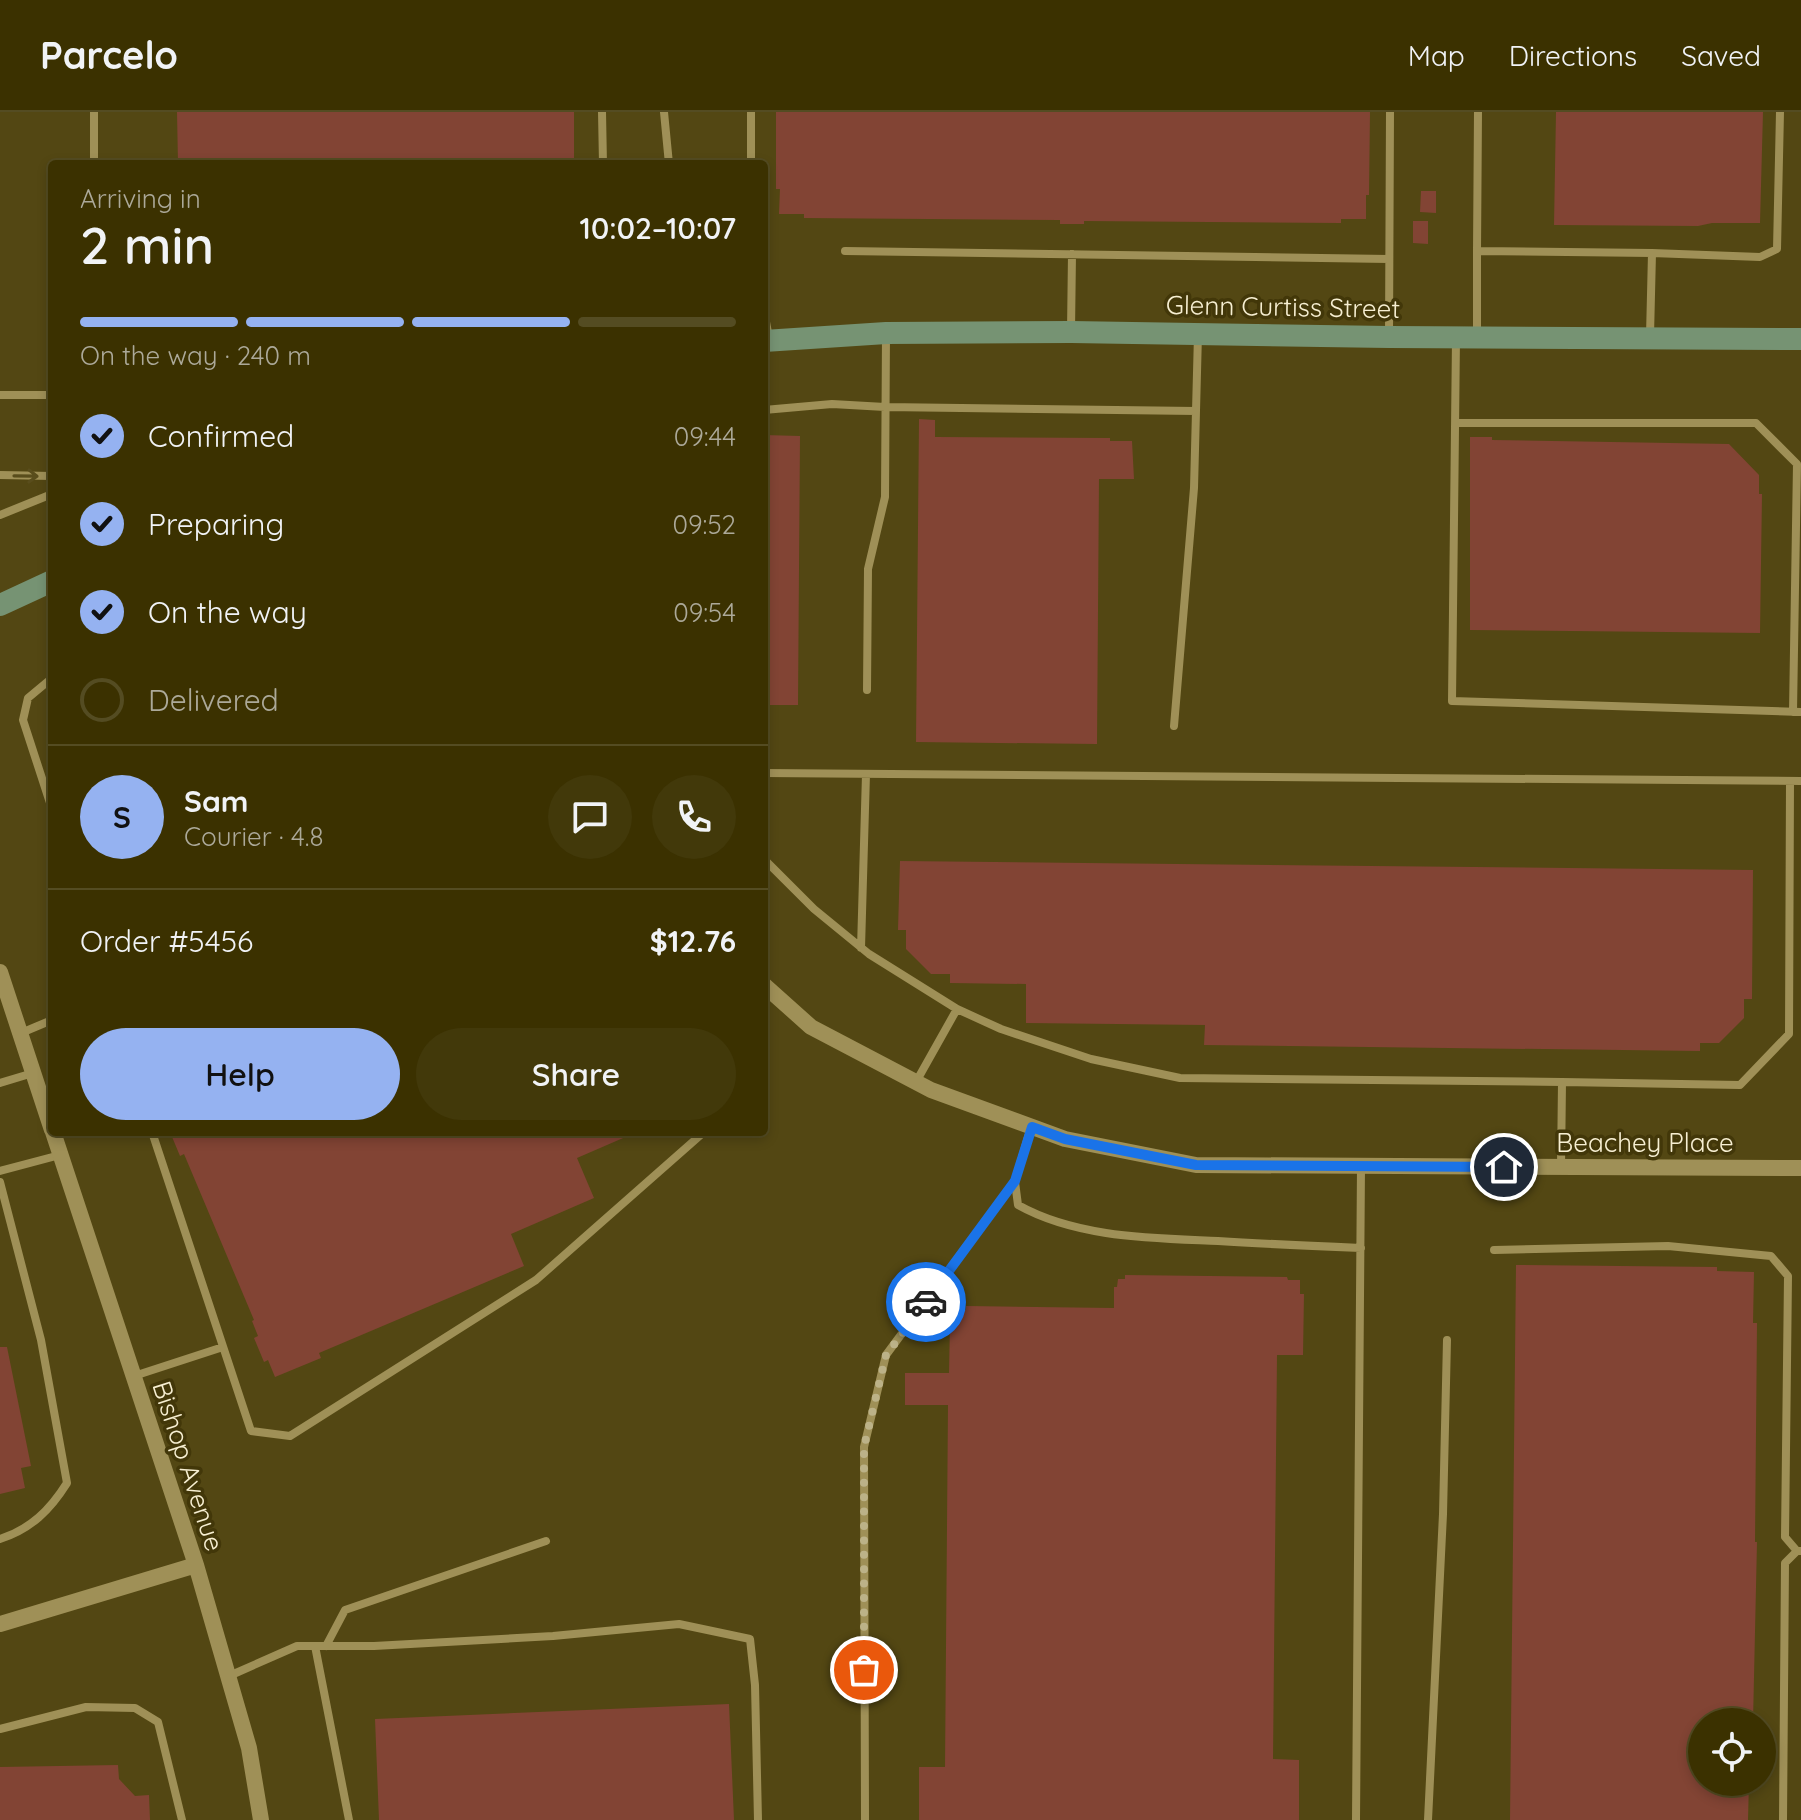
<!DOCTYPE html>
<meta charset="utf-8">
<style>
body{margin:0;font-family:Quicksand,sans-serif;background:#42390a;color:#f1f3f6;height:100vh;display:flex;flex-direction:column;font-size:30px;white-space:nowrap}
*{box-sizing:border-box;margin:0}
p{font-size:26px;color:#aca999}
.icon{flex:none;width:44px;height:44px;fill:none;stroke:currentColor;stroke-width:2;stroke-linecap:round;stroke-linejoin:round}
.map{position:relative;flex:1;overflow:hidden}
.details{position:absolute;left:48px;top:48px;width:720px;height:976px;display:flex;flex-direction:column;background:#3b3100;border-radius:8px;box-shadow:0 4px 12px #0003,0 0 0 2px #544c22}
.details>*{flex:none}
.controls{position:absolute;left:1688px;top:1596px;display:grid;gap:16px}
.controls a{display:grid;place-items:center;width:88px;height:88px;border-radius:50%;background:#3b3100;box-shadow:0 4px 12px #0003,0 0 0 2px #544c22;font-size:40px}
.pin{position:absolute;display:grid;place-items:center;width:68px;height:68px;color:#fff;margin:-34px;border:4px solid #fff;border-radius:50%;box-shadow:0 2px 8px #0007}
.courier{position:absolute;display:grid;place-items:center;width:80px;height:80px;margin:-40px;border:6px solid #1a73e8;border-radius:50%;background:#fff;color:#222;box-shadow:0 2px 10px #0007}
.overview em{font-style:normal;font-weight:600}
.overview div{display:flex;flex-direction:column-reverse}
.overview{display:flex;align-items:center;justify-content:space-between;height:136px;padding:0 32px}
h1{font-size:52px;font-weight:600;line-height:60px}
.bar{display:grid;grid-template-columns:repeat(4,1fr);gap:12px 8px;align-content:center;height:96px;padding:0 32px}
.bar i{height:10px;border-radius:6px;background:#544c22}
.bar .on{background:#95b2f1}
.bar p{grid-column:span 4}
.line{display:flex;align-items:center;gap:20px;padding:0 32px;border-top:2px solid #544c22}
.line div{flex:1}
.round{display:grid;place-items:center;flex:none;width:84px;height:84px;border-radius:42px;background:#42390a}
ol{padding:0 32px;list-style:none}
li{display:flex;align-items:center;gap:24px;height:88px}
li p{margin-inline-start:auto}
li .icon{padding:8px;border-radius:50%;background:#95b2f1;color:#111;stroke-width:4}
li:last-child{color:#aca999}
li i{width:44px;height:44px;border:4px solid #544c22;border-radius:50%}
.action{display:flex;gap:16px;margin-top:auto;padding:16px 32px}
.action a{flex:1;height:92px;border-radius:48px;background:#95b2f1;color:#111;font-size:32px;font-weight:600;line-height:92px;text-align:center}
.action a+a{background:#42390a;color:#f1f3f6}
header{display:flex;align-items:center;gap:48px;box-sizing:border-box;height:112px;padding:0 40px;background:#3b3100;border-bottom:2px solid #544c22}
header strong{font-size:38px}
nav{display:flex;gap:44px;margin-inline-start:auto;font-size:28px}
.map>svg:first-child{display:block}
.built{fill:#534713;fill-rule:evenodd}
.building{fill:#824434}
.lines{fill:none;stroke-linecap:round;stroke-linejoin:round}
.lane{stroke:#9f9057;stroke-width:8}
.street{stroke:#9f9057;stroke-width:16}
.secondary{stroke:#769373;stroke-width:22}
.oneway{stroke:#594d1c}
.done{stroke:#bcb288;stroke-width:8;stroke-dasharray:0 14.4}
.route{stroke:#1a73e8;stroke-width:10}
.labels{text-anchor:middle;stroke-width:7;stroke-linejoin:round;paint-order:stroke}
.street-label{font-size:26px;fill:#f7efd2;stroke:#423709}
</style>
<header>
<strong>Parcelo</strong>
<nav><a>Map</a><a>Directions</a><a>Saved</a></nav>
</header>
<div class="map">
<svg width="1801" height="1708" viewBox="0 0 1801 1708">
<rect width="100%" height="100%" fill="#4f4100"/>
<!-- built -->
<path class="built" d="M0,0H1801V1708H0ZM52,52H764V1020H52ZM1702,1610H1762V1670H1702Z"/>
<!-- building -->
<path class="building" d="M177,0H574V52H178Z
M776,0H1370L1369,83H1366V107H1341V111L1084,109V112H1060V108L804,106V102H779L780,77H776Z
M1556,0H1763L1760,111H1712L1698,114L1554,113Z
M1421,79H1436V101L1420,100Z
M1413,109H1428V132L1413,131Z
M919,307L935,308V325L1110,326V329H1132L1134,367H1099L1097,632L916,630Z
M764,323L800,324L798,593H764Z
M1470,325H1492V328L1729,332L1759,363V382H1762L1760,521L1470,518Z
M900,749L1753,758L1752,887H1744V906L1719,931H1700V939L1204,933L1205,913L1026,911V872L950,871V862H931L906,837V818H898Z
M170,1020H637L577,1046L594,1086L511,1122L524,1154L319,1241L321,1246L275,1265L268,1248L264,1250L254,1226L258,1224L252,1209L254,1208L184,1042L180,1044Z
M1516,1153L1717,1155V1159L1754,1160L1753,1211H1757L1755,1430H1757L1753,1610H1702V1670H1749L1748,1708H1510Z
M1125,1163L1287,1165L1288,1168H1300V1182H1304L1303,1243H1277L1273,1647L1299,1648V1708H919V1655H945L948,1293H905V1261H949L950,1210H953V1198H966V1194L1114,1196V1175H1117L1118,1167H1125Z
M0,1235H7L31,1354L21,1356L25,1376L0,1382Z
M729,1592L734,1708H379L375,1607Z
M118,1653L119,1667L135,1684L149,1683L150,1708H0V1655Z"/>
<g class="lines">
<!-- lane -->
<path class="lane" d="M602,0L603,52
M664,0L669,52
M94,52V0
M751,52V0
M845,139L1389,147
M1477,139L1478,0
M1652,141L1760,145L1777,137L1780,0
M764,199L769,226
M1071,219L1072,142
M1389,224L1390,0
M1477,224V139L1652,141L1650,224
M1456,226L1452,589L1801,600
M0,283H52
M764,298L832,292L885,295L1196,299
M1456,311H1756L1797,352L1793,600
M0,363L52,364
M0,403L52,382
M52,566L28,586L23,608L52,697
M867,578L868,457L885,385L886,222
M1174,614L1194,376L1198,222
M764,661L1801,669
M764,747L814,797L869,842L957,897
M861,836L866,662
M21,921L52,908
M916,970L957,897L1001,917L1091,947L1180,966L1562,970
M0,971L33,961
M152,1020L251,1319L290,1324L536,1168L704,1020
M1561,1055L1562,970L1740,973L1789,922L1790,669
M0,1059L60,1043
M0,1070L41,1228L67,1371C50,1398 31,1417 0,1427
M1015,1070L1018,1093C1077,1126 1152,1126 1218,1129C1266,1132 1313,1134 1361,1136
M1494,1138L1668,1134L1771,1144L1788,1164L1785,1425L1797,1439
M134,1264L223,1235
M315,1534L349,1708
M326,1534L345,1498L546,1429
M229,1564L297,1534H374L553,1524L679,1512L750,1527L755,1573L758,1708
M0,1617L86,1595L135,1596L158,1610L182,1708
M865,1708L864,1335L886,1243L1015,1069L1031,1015
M1356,1708L1361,1054
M1428,1708L1443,1402L1447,1228
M1783,1708L1785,1451L1797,1439H1800"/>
<!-- street -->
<path class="street" d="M0,860L52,1018
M764,873L811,915L931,978L1065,1027L1196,1053L1801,1056
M53,1020L196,1453L249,1636L261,1708
M0,1512L196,1453"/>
<!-- secondary -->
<path class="secondary" d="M764,229L886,221L1071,220L1389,225L1801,227
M0,493L52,469"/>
</g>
<!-- one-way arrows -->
<defs><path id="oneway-shaft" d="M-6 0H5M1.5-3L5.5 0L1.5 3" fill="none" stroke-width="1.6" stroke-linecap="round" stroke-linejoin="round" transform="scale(2)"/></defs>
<use class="oneway" href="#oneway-shaft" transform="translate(26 364) rotate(1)"/>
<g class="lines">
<!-- done -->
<path class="done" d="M864,1558V1335L886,1243L926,1190"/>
<!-- route -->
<path class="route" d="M926,1190L1015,1069L1032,1015L1065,1027L1196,1053L1504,1055"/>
</g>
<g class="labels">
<!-- street labels -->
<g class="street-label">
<text transform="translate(1283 195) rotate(1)" y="9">Glenn Curtiss Street</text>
<text x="1645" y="1040">Beachey Place</text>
<text transform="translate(188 1354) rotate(72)" y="9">Bishop Avenue</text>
</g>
</g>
</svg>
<div class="controls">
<a><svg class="icon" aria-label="locate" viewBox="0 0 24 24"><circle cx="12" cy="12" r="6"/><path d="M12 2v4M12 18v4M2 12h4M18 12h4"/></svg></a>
</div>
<div class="pin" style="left:864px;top:1558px;background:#ea580c"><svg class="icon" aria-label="bag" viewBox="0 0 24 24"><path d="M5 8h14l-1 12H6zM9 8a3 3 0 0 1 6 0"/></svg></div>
<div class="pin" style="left:1504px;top:1055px;background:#1f2937"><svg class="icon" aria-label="home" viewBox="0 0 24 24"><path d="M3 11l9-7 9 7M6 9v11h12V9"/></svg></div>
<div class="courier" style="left:926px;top:1190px"><svg class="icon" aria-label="car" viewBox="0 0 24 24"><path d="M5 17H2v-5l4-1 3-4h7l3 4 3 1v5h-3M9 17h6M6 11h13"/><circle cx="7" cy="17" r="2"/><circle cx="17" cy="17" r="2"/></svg></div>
<section class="details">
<div class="overview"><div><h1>2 min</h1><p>Arriving in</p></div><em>10:02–10:07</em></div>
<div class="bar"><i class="on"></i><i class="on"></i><i class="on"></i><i></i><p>On the way · 240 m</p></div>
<ol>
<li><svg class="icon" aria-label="check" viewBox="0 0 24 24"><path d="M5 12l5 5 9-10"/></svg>Confirmed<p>09:44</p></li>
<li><svg class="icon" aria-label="check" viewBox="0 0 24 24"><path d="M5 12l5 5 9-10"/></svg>Preparing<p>09:52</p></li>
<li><svg class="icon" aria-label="check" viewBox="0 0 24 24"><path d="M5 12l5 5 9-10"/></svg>On the way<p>09:54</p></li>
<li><i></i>Delivered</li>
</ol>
<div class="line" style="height:144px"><b class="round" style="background:#95b2f1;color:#111">S</b><div><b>Sam</b><p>Courier · 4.8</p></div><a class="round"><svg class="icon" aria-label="chat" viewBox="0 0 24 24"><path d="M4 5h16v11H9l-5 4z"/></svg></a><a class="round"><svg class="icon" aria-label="phone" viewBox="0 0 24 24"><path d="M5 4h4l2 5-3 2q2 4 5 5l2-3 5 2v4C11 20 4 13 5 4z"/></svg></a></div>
<div class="line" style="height:104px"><div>Order #5456</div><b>$12.76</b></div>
<div class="action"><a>Help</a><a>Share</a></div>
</section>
</div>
